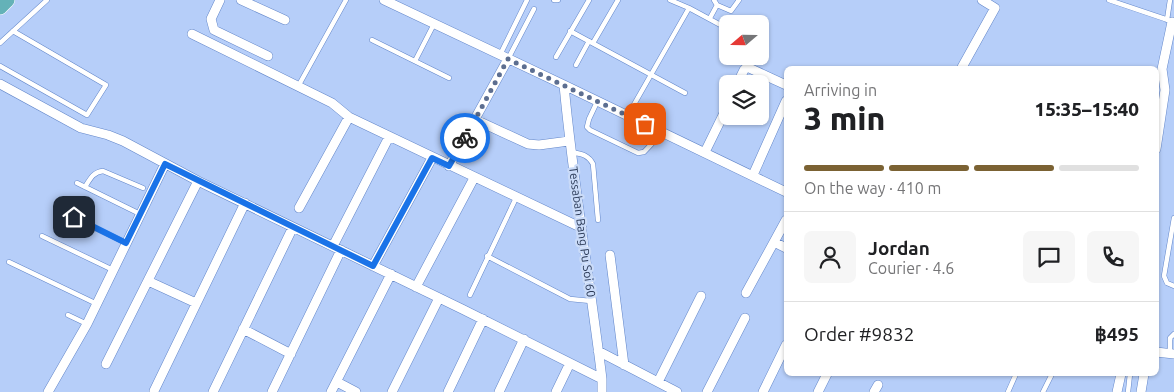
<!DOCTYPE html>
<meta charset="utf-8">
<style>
body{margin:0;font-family:Ubuntu,sans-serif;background:#f6f6f6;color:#202124;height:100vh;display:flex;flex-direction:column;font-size:19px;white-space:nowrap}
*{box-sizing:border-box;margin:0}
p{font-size:16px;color:#757577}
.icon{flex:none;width:28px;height:28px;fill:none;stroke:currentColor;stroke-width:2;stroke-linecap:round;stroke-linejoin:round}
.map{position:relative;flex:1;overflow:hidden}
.panel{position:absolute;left:784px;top:66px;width:375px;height:310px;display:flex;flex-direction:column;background:#fff;border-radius:8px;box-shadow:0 1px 4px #0004}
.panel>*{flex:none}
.needle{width:32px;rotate:250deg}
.tools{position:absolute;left:719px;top:15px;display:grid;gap:10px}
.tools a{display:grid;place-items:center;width:50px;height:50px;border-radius:8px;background:#fff;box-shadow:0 1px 4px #0004;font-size:25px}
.pin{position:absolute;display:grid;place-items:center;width:42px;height:42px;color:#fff;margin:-21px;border-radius:10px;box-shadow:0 2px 8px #0006}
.courier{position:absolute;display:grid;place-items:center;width:50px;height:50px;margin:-25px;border:4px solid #1a73e8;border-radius:50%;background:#fff;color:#222;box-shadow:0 1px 6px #0007}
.summary em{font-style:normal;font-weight:800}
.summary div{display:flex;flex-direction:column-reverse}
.summary{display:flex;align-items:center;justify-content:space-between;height:85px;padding:0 20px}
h1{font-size:32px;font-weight:800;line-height:38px}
.bar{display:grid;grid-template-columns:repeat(4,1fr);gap:8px 5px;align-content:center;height:60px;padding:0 20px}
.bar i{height:6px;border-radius:4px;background:#e0e0e0}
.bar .active{background:#7b6233}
.bar p{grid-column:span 4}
.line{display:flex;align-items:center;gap:12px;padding:0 20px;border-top:1px solid #e0e0e0}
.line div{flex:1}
.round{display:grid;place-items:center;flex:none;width:52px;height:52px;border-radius:8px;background:#f6f6f6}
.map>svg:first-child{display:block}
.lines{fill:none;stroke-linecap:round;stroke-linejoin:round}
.service-casing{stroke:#6286c9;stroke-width:5.5}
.minor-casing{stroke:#6286c9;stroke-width:10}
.trunk-casing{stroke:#fff;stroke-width:16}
.service{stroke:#fff;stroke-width:4.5}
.minor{stroke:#fff;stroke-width:9}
.trunk{stroke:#64b2b8;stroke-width:15}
.done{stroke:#5c6e90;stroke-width:5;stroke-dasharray:0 9}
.route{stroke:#1a73e8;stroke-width:6}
.labels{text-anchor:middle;stroke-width:4.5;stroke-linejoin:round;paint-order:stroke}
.street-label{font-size:12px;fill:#2b3a57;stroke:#cadbf8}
</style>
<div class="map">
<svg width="1174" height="392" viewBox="0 0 1174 392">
<rect width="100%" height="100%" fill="#b6cef9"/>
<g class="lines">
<defs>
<path id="service" d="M554,0H558
M670,0L689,8L728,29
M714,0L717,5L731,11L739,0
M1109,0L1174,22
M710,18L717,5
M1167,20L1170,0
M570,31L685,93
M372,40L449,78
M0,43L47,0
M593,43L618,0
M500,55L527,0
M556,57L589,0
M508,59L534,9
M415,61L434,24
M576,65L589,41
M0,66L87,115L106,85L13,31
M300,83L346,0
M597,102L589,119L587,127L590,130L638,153L644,152L663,132
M628,115L689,8
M571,152C580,154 588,154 593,164L598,220
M77,183L140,214
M85,187C90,179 93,172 103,171L143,188
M56,209L126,243
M1174,218L1164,276L1167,283L1174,286
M42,236L113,270
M487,256L570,299L591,301
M9,262L97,304
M470,295L516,198
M68,315L87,324
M1170,353V338L1174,334
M1008,392L1016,374
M1043,392L1052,374
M1128,392L1130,374"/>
<path id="minor" d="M220,0L211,19L214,30L268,56
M241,0L285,20
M384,0L564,85C573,183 590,281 602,379V392
M192,34L332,103L349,117L582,228
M961,69L995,8L982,0
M0,84L81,128L108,135L123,141L198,181L462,309L602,379
M737,84L744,70L747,67L786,85
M564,85L786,192
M476,120L528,144L539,145L569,141
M1156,149L1165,90L1162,69L1172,22
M705,152L728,105
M449,166L508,59
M753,175L786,101
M299,208L349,117
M774,242L786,248
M333,246L389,137
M610,255L624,365
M373,266L432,158
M148,281L196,303
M416,287L474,178
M746,293L786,220
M243,329L291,354
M598,351L677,392
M1156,352L1174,354
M106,364L198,181
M337,382L356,392
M658,382L701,296
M154,391L245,203
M48,392L87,324L165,164
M213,392L293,227
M272,392L341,250
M331,392L391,274
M392,392L439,298
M448,392L483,319
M499,392L524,339
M556,392L570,363
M707,392L745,318
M763,392L786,345
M818,392L827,374
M874,392L878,385
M1117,392L1121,374
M1141,392L1144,374"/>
<path id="trunk" d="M0,7L7,0"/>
</defs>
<!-- service casing -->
<use href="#service" class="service-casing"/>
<!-- minor casing -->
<use href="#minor" class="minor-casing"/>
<!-- trunk casing -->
<use href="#trunk" class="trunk-casing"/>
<!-- service -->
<use href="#service" class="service"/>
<!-- minor -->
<use href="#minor" class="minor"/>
<!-- trunk -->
<use href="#trunk" class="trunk"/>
</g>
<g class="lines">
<!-- done -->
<path class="done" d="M465,138L508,59L645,124"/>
<!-- route -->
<path class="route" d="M74,217L126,243L165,164L373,266L432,158L449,166L465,138"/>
</g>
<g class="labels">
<!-- street labels -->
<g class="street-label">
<text transform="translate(582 232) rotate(82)" y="4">Tessaban Bang Pu Soi 60</text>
</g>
</g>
</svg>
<div class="tools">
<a><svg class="needle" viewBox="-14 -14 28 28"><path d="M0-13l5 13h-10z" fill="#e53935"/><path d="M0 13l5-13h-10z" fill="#757577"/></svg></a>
<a><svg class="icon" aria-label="layers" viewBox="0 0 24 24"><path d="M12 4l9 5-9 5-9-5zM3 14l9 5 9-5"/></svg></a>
</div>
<div class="pin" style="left:645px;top:124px;background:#ea580c"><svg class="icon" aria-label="bag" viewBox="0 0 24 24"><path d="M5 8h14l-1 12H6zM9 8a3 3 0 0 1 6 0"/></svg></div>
<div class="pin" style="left:74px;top:217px;background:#1f2937"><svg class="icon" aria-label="home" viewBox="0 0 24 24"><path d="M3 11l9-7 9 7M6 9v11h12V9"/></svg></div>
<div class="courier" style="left:465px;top:138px"><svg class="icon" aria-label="bike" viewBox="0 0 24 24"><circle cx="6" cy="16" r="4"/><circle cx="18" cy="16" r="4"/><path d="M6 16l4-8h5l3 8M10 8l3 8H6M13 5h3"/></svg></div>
<section class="panel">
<div class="summary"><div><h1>3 min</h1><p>Arriving in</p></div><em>15:35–15:40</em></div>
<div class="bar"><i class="active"></i><i class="active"></i><i class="active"></i><i></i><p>On the way · 410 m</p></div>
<div class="line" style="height:90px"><a class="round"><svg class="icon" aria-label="person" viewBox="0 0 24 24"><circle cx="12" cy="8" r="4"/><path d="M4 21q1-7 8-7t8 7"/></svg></a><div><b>Jordan</b><p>Courier · 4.6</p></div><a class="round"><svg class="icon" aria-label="chat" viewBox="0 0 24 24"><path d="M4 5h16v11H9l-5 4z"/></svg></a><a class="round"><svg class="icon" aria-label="phone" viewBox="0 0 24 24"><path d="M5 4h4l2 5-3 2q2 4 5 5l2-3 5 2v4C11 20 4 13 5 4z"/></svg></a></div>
<div class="line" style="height:65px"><div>Order #9832</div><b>฿495</b></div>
</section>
</div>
